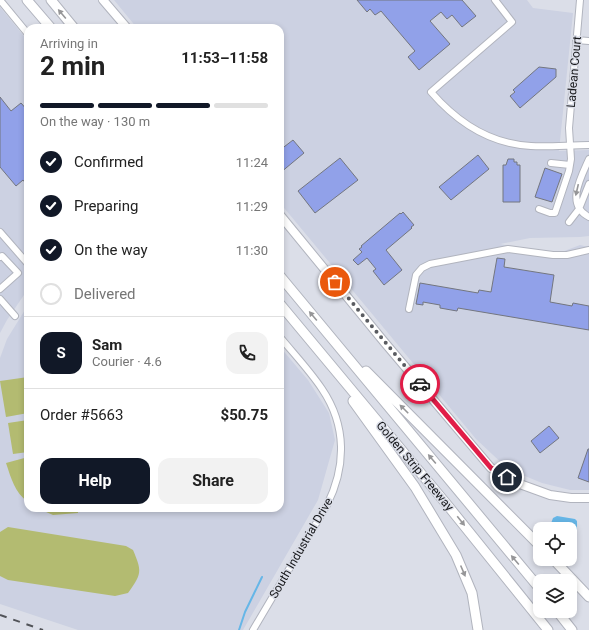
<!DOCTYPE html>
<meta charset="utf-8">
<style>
body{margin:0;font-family:Roboto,sans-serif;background:#f2f2f2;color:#222;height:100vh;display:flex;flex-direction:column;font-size:15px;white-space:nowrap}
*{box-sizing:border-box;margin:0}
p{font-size:13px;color:#767676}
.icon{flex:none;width:22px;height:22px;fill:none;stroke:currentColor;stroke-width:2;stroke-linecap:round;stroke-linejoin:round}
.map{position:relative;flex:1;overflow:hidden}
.drawer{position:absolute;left:24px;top:24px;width:260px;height:488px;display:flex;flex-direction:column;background:#fff;border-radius:12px;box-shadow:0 2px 6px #0003}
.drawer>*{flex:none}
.tools{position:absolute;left:533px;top:522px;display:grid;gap:8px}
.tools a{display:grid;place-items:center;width:44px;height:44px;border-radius:8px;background:#fff;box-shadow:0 2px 6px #0003;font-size:20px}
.pin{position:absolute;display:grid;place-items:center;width:34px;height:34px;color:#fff;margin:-17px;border:2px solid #fff;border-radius:50%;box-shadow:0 1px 4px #0007}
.courier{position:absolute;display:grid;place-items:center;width:40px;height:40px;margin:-20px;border:3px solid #e11d48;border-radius:50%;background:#fff;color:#222;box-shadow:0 1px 5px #0007}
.headline em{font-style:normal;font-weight:700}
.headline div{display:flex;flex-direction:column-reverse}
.headline{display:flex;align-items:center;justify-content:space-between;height:68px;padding:0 16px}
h1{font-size:26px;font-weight:700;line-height:30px}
.bar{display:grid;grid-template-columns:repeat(4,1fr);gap:6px 4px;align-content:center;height:48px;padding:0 16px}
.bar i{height:5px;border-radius:3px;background:#e0e0e0}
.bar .selected{background:#111827}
.bar p{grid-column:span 4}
.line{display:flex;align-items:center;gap:10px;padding:0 16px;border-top:1px solid #e0e0e0}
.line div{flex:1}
.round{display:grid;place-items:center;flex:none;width:42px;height:42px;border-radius:12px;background:#f2f2f2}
ol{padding:0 16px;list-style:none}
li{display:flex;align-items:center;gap:12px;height:44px}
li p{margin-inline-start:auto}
li .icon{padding:4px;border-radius:50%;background:#111827;color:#fff;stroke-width:4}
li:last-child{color:#767676}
li i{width:22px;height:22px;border:2px solid #e0e0e0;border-radius:50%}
.action{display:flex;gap:8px;margin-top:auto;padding:8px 16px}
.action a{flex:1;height:46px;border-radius:12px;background:#111827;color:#fff;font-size:16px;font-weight:700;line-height:46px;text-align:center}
.action a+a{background:#f2f2f2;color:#222}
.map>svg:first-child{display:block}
.built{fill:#ccd1e2}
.green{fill:#b3bb71}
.water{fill:#66b6e7}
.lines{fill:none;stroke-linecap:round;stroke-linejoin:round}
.stream{stroke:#66b6e7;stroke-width:2}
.building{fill:#91a1e9;stroke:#73767f}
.minor-casing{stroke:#b1b4be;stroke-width:8}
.major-casing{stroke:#b1b4be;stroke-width:10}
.highway-casing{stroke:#b1b4be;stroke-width:11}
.minor{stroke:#fff;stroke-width:6}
.major{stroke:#fff;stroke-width:8}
.highway{stroke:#fff;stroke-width:9}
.rail{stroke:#525459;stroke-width:2;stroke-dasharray:7 7;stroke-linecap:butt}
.oneway{fill:#969698}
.done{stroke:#5a5c61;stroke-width:4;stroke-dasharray:0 7.2}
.route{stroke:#e11d48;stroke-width:5}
.labels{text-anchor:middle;stroke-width:3;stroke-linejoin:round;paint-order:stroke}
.street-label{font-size:12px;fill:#151619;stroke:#dbdee8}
</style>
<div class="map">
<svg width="589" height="630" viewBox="0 0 589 630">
<rect width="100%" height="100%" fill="#dbdee8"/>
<!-- built -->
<path class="built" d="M114,0H527L533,8L573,13L559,151L589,150V236L580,237L530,238L500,244L554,255L580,245L589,247V490H570L542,483L508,469L476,439L280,203V28H137Z
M0,7L28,41V289L7,320L0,333Z
M28,305V508H280V347L308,380L329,413L335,440L318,500L243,630H78L0,604V358L7,339Z"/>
<!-- green -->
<path class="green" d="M28,377V413L6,417L0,381Z
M28,420V452L13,454L8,423Z
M28,457V502C15,493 11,478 6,463Z
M37,508H78V513L53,515Z
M8,527L126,546L133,550C142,571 142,574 128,593L115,596L8,580L0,576V532Z"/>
<!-- water -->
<path class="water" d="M557,516L575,519L577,521C577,529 578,540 570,543V529H549L553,518Z"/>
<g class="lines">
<!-- stream -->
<path class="stream" d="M239,630L245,612L262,577"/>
</g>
<!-- building -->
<path class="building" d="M357,0H462L476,16L462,27L452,15L447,19L441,12L430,21L450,44L419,70L408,57L415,51L381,11L375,15L370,9L367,12Z
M539,67L556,69V77L520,108L510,96L515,92L513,90Z
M0,97L11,111L21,103L28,111V186L23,180L16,186L0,167Z
M293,140L304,153L280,173V150Z
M478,155L489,169L451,200L439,187Z
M340,158L358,180L315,213L298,191Z
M508,159H514V162H517V165H520V202H503V165H506Z
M545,168L562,174L552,202L535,197Z
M403,212L414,225L411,227L412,228L386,250L402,270L384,285L373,271L376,269L367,258L358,265L353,260L362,252L359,249L362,247L361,246L400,213L401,214Z
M497,258L505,259L504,267L554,275L550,302L572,306L573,303L589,306V330L458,308L457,311L440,308V305L423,302V305L416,304L420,283L478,293L479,290L491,292Z
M549,426L559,438L540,453L531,441Z
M588,449H589V482L578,478Z"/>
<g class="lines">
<defs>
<path id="minor" d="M0,0L28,34
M495,0L512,22L431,92C457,122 490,144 531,146C550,147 570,145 589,145
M576,40L589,41
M589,159C581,177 565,205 589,217
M551,163L570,165
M539,209L550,213H555L569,171L571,159L569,128L580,0
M569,222L579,209L589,184
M0,232L28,264
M0,257L2,256L18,273L0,289
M0,299L15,316
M409,309L416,275L422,268L430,264L508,249L553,255H567L589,250
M253,630L327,505C346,467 347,426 322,389C310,371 294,354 280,337"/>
<path id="major" d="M103,0L127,28
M280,215L385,343L491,468L517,483L550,495L571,498H589"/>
<path id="highway" d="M27,0L51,28
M51,0L74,28
M280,276L540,589
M280,304L449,507L548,630
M366,371L540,546
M353,401L415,487L456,555L472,593L478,630
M553,559L589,597
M557,611L572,630"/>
</defs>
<!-- minor casing -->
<use href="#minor" class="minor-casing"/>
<!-- major casing -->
<use href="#major" class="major-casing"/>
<!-- highway casing -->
<use href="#highway" class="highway-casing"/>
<!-- minor -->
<use href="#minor" class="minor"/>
<!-- major -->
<use href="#major" class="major"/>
<!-- highway -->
<use href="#highway" class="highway"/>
<!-- rail -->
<path class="rail" d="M0,615L43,630"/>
</g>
<!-- one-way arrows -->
<defs><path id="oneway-solid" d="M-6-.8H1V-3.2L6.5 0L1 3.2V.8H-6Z"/></defs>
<g class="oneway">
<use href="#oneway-solid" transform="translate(62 14) rotate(-130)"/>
<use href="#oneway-solid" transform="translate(577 190) rotate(103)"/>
<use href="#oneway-solid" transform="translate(313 316) rotate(-130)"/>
<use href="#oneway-solid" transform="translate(404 409) rotate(-135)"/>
<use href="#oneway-solid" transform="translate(432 459) rotate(-130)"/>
<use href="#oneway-solid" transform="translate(461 521) rotate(51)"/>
<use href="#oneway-solid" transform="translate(515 560) rotate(-130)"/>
<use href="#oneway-solid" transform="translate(463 571) rotate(67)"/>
</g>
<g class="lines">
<!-- done -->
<path class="done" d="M335,282L420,384"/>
<!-- route -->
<path class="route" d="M420,384L491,468L507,477"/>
</g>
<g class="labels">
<!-- street labels -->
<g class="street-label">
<text transform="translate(574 72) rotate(-85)" y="4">Ladean Court</text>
<text transform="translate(415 466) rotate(50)" y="4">Golden Strip Freeway</text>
<text transform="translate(301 548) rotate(-60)" y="4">South Industrial Drive</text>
</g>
</g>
</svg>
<div class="tools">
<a><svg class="icon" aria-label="locate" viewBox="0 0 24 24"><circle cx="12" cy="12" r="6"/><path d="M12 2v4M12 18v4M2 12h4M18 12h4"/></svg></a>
<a><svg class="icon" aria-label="layers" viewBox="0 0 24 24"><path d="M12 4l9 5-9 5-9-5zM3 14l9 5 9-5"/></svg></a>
</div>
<div class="pin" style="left:335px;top:282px;background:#ea580c"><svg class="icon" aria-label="bag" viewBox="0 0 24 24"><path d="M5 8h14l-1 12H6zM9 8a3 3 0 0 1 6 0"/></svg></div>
<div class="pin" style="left:507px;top:477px;background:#1f2937"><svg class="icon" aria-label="home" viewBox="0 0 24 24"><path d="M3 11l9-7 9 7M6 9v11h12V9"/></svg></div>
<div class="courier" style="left:420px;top:384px"><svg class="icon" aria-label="car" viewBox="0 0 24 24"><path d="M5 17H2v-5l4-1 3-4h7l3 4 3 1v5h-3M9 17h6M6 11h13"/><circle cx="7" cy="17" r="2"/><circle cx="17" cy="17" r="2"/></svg></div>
<section class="drawer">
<div class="headline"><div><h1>2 min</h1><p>Arriving in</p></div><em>11:53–11:58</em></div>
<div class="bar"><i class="selected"></i><i class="selected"></i><i class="selected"></i><i></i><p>On the way · 130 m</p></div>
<ol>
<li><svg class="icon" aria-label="check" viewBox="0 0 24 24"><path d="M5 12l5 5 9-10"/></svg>Confirmed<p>11:24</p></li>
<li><svg class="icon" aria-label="check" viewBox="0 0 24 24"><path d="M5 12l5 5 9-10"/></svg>Preparing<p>11:29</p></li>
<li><svg class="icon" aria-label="check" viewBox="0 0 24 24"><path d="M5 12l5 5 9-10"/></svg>On the way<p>11:30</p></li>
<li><i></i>Delivered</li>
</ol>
<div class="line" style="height:72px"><b class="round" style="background:#111827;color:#fff">S</b><div><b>Sam</b><p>Courier · 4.6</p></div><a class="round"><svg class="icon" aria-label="phone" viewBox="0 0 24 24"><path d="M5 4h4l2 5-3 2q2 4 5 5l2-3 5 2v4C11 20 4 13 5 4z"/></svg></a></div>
<div class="line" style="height:52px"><div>Order #5663</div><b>$50.75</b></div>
<div class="action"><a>Help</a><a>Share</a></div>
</section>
</div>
